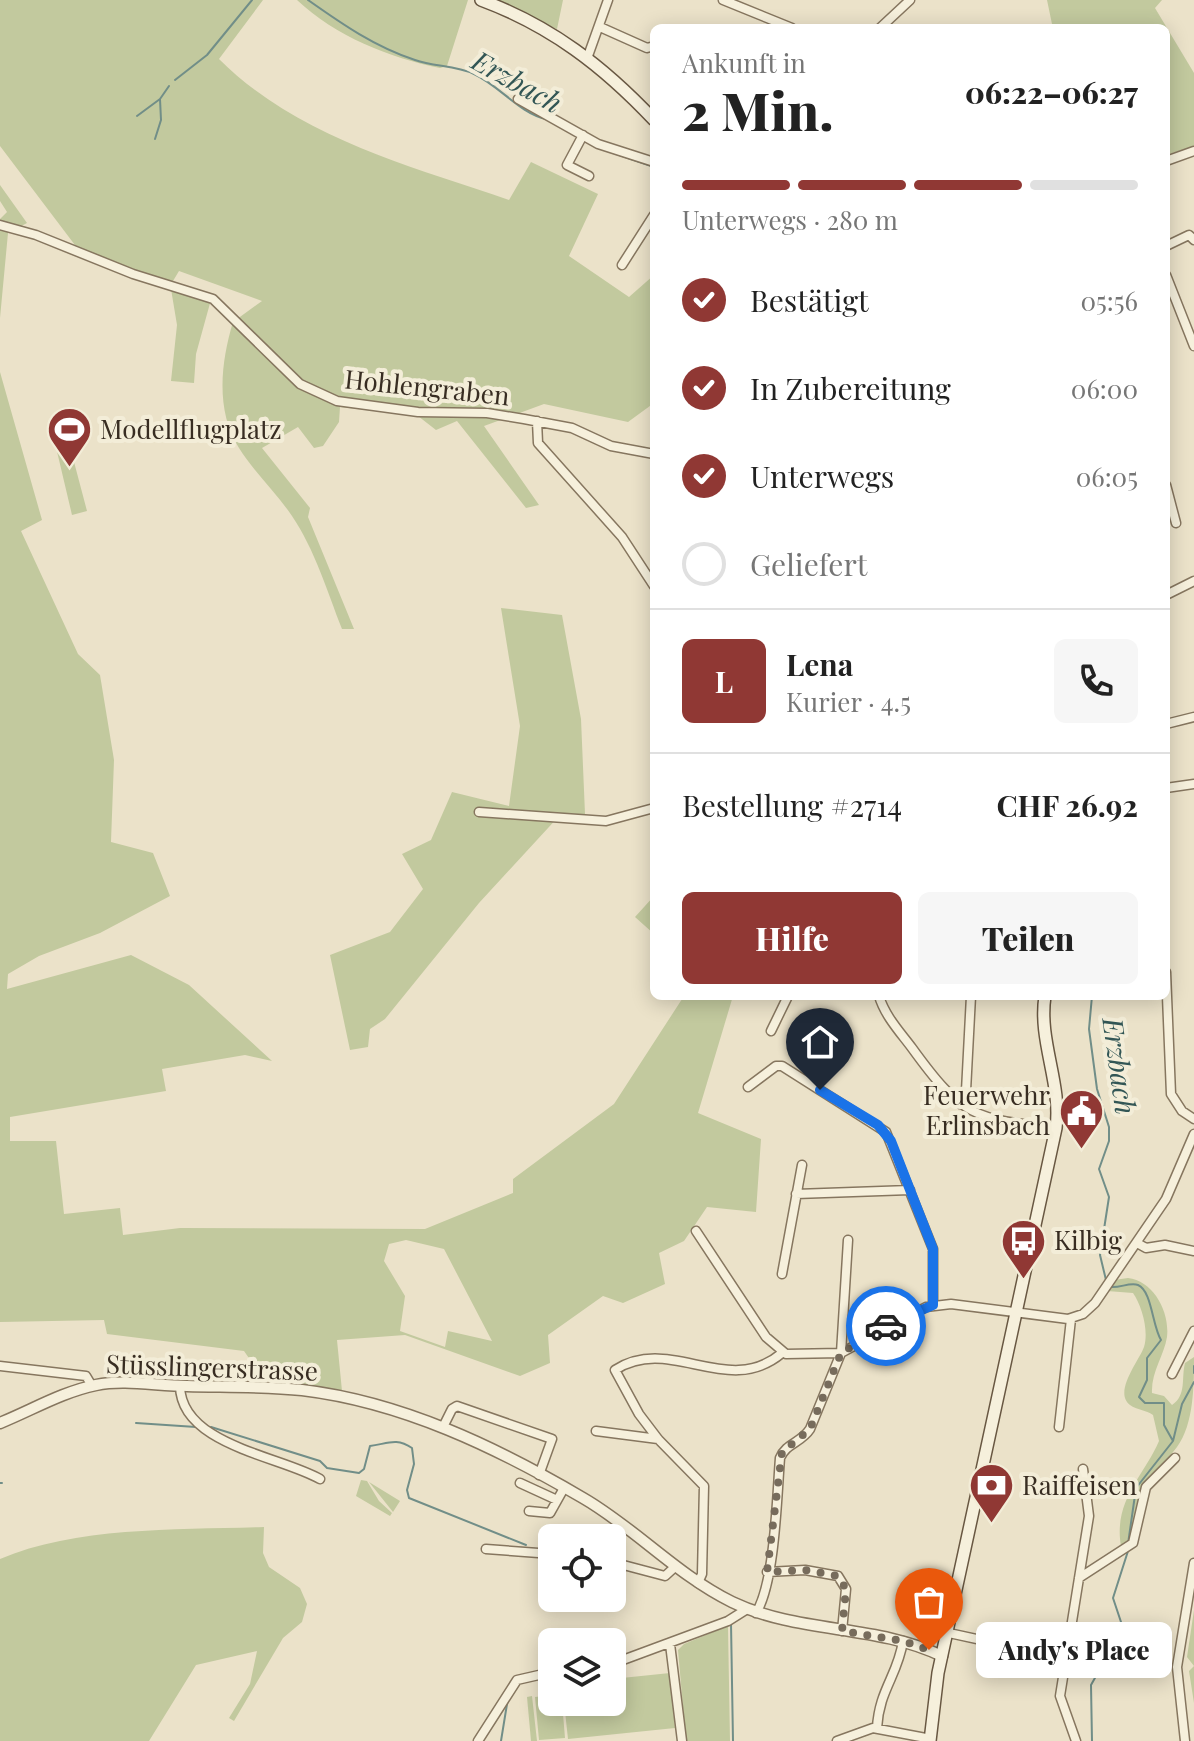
<!DOCTYPE html>
<html lang="de">
<meta charset="utf-8">
<style>
body{margin:0;font-family:"Playfair Display",serif;background:#f6f6f6;color:#222;height:100vh;display:flex;flex-direction:column;font-size:30px;white-space:nowrap}
*{box-sizing:border-box;margin:0}
p{font-size:26px;color:#767676}
.icon{flex:none;width:44px;height:44px;fill:none;stroke:currentColor;stroke-width:2;stroke-linecap:round;stroke-linejoin:round}
.map{position:relative;flex:1;overflow:hidden}
.panel{position:absolute;left:650px;top:24px;width:520px;height:976px;display:flex;flex-direction:column;background:#fff;border-radius:12px;box-shadow:0 4px 20px #0003}
.panel>*{flex:none}
.controls{position:absolute;left:538px;top:1524px;display:grid;gap:16px}
.controls a{display:grid;place-items:center;width:88px;height:88px;border-radius:12px;background:#fff;box-shadow:0 4px 20px #0003;font-size:40px}
.pin{position:absolute;display:grid;place-items:center;width:68px;height:68px;color:#fff;margin:-82px -34px;border-radius:50% 50% 50% 0;rotate:-45deg;box-shadow:0 0 8px #0007}
.pin .icon{rotate:45deg}
.courier{position:absolute;display:grid;place-items:center;width:80px;height:80px;margin:-40px;border:6px solid #1a73e8;border-radius:50%;background:#fff;color:#222;box-shadow:0 2px 10px #0007}
.bubble{position:absolute;height:56px;border-radius:12px;background:#fff;box-shadow:0 4px 20px #0003;font-size:26px;font-weight:800;line-height:56px;text-align:center}
.overview em{font-style:normal;font-weight:800}
.overview div{display:flex;flex-direction:column-reverse}
.overview{display:flex;align-items:center;justify-content:space-between;height:136px;padding:0 32px}
h1{font-size:52px;font-weight:800;line-height:60px}
.bar{display:grid;grid-template-columns:repeat(4,1fr);gap:12px 8px;align-content:center;height:96px;padding:0 32px}
.bar i{height:10px;border-radius:6px;background:#e0e0e0}
.bar .selected{background:#903834}
.bar p{grid-column:span 4}
.line{display:flex;align-items:center;gap:20px;padding:0 32px;border-top:2px solid #e0e0e0}
.line div{flex:1}
.round{display:grid;place-items:center;flex:none;width:84px;height:84px;border-radius:12px;background:#f6f6f6}
ol{padding:0 32px;list-style:none}
li{display:flex;align-items:center;gap:24px;height:88px}
li p{margin-inline-start:auto}
li .icon{padding:8px;border-radius:50%;background:#903834;color:#fff;stroke-width:4}
li:last-child{color:#767676}
li i{width:44px;height:44px;border:4px solid #e0e0e0;border-radius:50%}
.button{display:flex;gap:16px;margin-top:auto;padding:16px 32px}
.button a{flex:1;height:92px;border-radius:12px;background:#903834;color:#fff;font-size:32px;font-weight:800;line-height:92px;text-align:center}
.button a+a{background:#f6f6f6;color:#222}
.map>svg:first-child{display:block}
.green{fill:#c2c99e;fill-rule:evenodd}
.lines{fill:none;stroke-linecap:round;stroke-linejoin:round}
.stream{stroke:#718e88;stroke-width:2}
.minor-casing{stroke:#86765f;stroke-width:11}
.tertiary-casing{stroke:#86765f;stroke-width:13}
.secondary-casing{stroke:#685742;stroke-width:14}
.minor{stroke:#f6f0dc;stroke-width:8}
.tertiary{stroke:#f6f0dc;stroke-width:10}
.secondary{stroke:#f6f0dc;stroke-width:11}
.done{stroke:#776c5c;stroke-width:8;stroke-dasharray:0 14.4}
.route{stroke:#1a73e8;stroke-width:10}
.labels{text-anchor:middle;stroke-width:8;stroke-linejoin:round;paint-order:stroke}
.street-label{font-size:26px;fill:#382d22;stroke:#f3edd8}
.poi-label{font-size:26px;fill:#382d22;stroke:#f3edd8;text-anchor:start}
.water-label{font-size:28px;font-style:italic;fill:#325655;stroke:#f3edd8}
</style>
<div class="map">
<svg width="1194" height="1741" viewBox="0 0 1194 1741">
<rect width="100%" height="100%" fill="#ebe2c9"/>
<!-- green -->
<path class="green" d="M0,0H263L219,59C297,137 407,165 509,200L531,162L598,194L569,256L629,297L654,275V403L628,422L544,404L484,426L539,505L526,508L457,421L436,430L418,416L340,407L339,422L323,446L314,448L298,427L262,448L310,508L308,517L354,629H342C327,591 315,550 292,516C276,492 254,472 239,448C215,410 221,362 233,322L262,301L179,271L173,281L212,296L196,354L194,383L171,381L177,325L171,289L84,257L0,146Z
M297,0H468L447,66L440,68C390,58 335,36 297,0Z
M486,0H563L557,29Z
M1047,0H1162L1155,8L1194,73V146L1166,155V28H1038L1052,24Z
M0,185L27,223L8,233L0,318V219L7,212L0,201Z
M0,372L42,520L21,531L78,654L100,675L114,760L111,842L153,853L170,896L100,933L39,956L8,974L7,989L131,955L189,985L272,1061L245,1055L162,1069L166,1091L10,1117V1141H56L64,1214L120,1208L123,1235L180,1228L425,1229L513,1193V1179L614,1104L684,996H733L698,1113L761,1139L756,1212L707,1207L684,1241L659,1253L665,1284L623,1303L603,1296L548,1335L550,1363L520,1376L405,1335L337,1340L342,1391L265,1381L244,1351L107,1334L104,1320L0,1322ZM406,1240L444,1249L492,1341L448,1331L445,1347L400,1331L405,1296L384,1261L389,1244Z
M64,424L87,511L72,515L51,426Z
M501,608L562,615L581,719L585,814L560,815L479,903L385,1019L370,1029L368,1047L350,1050L330,955L390,932L423,889L402,854L431,840L452,792L509,806L520,726Z
M654,896V934L635,917Z
M1128,1278C1153,1281 1170,1311 1167,1337C1164,1356 1151,1372 1152,1393L1164,1396L1172,1405C1187,1395 1181,1378 1185,1363L1194,1357C1194,1385 1194,1424 1177,1447C1166,1462 1150,1473 1142,1490C1133,1509 1141,1533 1121,1546C1113,1501 1144,1476 1159,1441L1153,1415C1146,1410 1137,1410 1130,1405C1113,1392 1139,1361 1144,1347C1149,1331 1142,1306 1133,1293L1107,1291L1114,1280Z
M361,1480L367,1481L379,1501L392,1513L390,1516L356,1496Z
M369,1482L400,1501L393,1512Z
M264,1527L263,1553L269,1567L300,1588L307,1604L302,1622L283,1638L234,1721L229,1718L250,1684L257,1651L196,1665L149,1741H0V1559C77,1526 181,1530 264,1527Z
M1194,1610V1703L1189,1671L1194,1666L1187,1657Z
M728,1626L730,1741H686L678,1650L684,1644Z
M670,1673L675,1728L568,1739L564,1702H612V1679Z
M552,1695V1702H562L565,1738L539,1740L535,1697Z
M532,1696L537,1741H531L527,1697Z"/>
<g class="lines">
<!-- stream -->
<path class="stream" d="M308,0C342,24 375,47 415,60C434,67 455,65 474,74C500,86 519,113 546,119
M175,80L207,55L252,0
M137,116L160,99L169,86
M155,139L161,120L160,99
M602,149L654,167
M1092,996L1089,1029L1097,1089L1109,1127V1141L1099,1169L1109,1197L1100,1255L1106,1280
M1111,1287C1120,1288 1130,1282 1138,1285C1152,1291 1152,1325 1161,1340L1147,1358V1380L1139,1397L1145,1403H1164V1425L1173,1441L1136,1488L1128,1544
M1194,1366V1373
M136,1423L196,1427
M211,1427L320,1461L327,1468L359,1473L364,1469L370,1446C387,1444 396,1437 412,1448L414,1464L407,1490L409,1498L526,1545
M1173,1441L1182,1404L1194,1382
M0,1483H2
M550,1548H552
M731,1623L733,1741
M501,1741L507,1704
M1092,1741L1091,1685L1123,1628L1113,1598L1128,1551"/>
<defs>
<path id="minor" d="M723,0L792,28
M600,27L647,48L654,46
M880,28L910,0
M588,56L608,0
M518,99L598,144L654,162
M583,135L567,165L589,176
M1166,161L1194,151
M0,225L36,235L133,274L213,299L300,384L337,401L418,412L487,413L524,419L572,428L611,446L654,454
M1166,246L1189,235L1194,240
M622,265L654,215
M1166,275L1194,346
M537,421L538,443L622,537L654,586
M1166,485L1176,523
M1166,595L1194,581
M1166,724L1194,717
M1166,788L1194,784
M479,812L606,821L654,808
M1166,972L1171,1094L1182,1111L1194,1119
M879,996C885,1016 900,1032 912,1048C962,1117 974,1119 1056,1128
M771,1031L788,996
M748,1087L776,1066H782L886,1132L933,1249V1305
M960,1104L966,1091L971,996
M796,1194L910,1190
M696,1231L766,1337L786,1354L841,1353L848,1240
M1137,1243L1146,1248L1165,1245L1194,1251
M782,1274L802,1165
M0,1366L86,1376L92,1386
M1172,1374L1194,1331
M180,1386C181,1445 280,1456 320,1479
M443,1427L452,1409L457,1406L552,1439L539,1475
M1059,1427L1071,1319
M596,1431L658,1439
M520,1483L557,1500
M529,1511L550,1513L564,1488
M486,1549L552,1554
M612,1562L665,1576L676,1566
M767,1572L805,1570L838,1576L846,1589L842,1631
M1079,1578L1133,1543L1146,1487L1175,1458
M698,1583L702,1574L704,1486L658,1439L639,1414L615,1370C671,1334 727,1399 782,1353
M756,1613C775,1583 777,1495 780,1458C786,1443 801,1443 810,1429L841,1353L926,1307L951,1304L1068,1319L1083,1314L1095,1303L1166,1199L1194,1134
M949,1633L1064,1658
M670,1644L682,1741
M612,1664L728,1621L747,1609
M877,1728C879,1690 898,1675 903,1641
M478,1741L517,1680L552,1672
M837,1741L873,1728L931,1739
M1076,1741L1060,1696L1089,1516L1083,1469
M1185,1741L1177,1667L1194,1563"/>
<path id="tertiary" d="M0,1423C32,1410 62,1392 96,1385C125,1379 157,1386 187,1386C225,1387 264,1386 302,1390C402,1402 496,1447 583,1498C635,1528 677,1575 732,1602C799,1634 876,1624 942,1656"/>
<path id="secondary" d="M481,0C551,26 603,66 654,120
M930,1741L938,1673L1056,1128C1062,1083 1038,1041 1045,996"/>
</defs>
<!-- minor casing -->
<use href="#minor" class="minor-casing"/>
<!-- tertiary casing -->
<use href="#tertiary" class="tertiary-casing"/>
<!-- secondary casing -->
<use href="#secondary" class="secondary-casing"/>
<!-- minor -->
<use href="#minor" class="minor"/>
<!-- tertiary -->
<use href="#tertiary" class="tertiary"/>
<!-- secondary -->
<use href="#secondary" class="secondary"/>
</g>
<g class="lines">
<!-- done -->
<path class="done" d="M886,1326L841,1353L810,1429L782,1452L767,1572L805,1570L838,1576L846,1589L842,1631L903,1641L929,1650"/>
<!-- route -->
<path class="route" d="M820,1090L878,1125L891,1141L933,1249V1305L886,1326"/>
</g>
<!-- icons -->
<defs>
<symbol id="stadium-pin" viewBox="-11 -11 22 30"><path d="M0 17L-7.5 6A9.5 9.5 0 1 1 7.5 6Z" fill="#903834" stroke="#f3edd8"/><path d="M0-5a6.5 5 0 1 0 0 10a6.5 5 0 1 0 0-10ZM-3.5-1.8h7v3.6h-7Z" fill="#fff"/></symbol>
<symbol id="civic-pin" viewBox="-11 -11 22 30"><path d="M0 17L-7.5 6A9.5 9.5 0 1 1 7.5 6Z" fill="#903834" stroke="#f3edd8"/><path d="M-.6-6.5H3V-4.5H.6V-3L4-1V1h2V6H-6V1h2V-1L-.6-3ZM-1.2 2.5V6h2.4V2.5Z" fill="#fff"/></symbol>
<symbol id="bus-pin" viewBox="-11 -11 22 30"><path d="M0 17L-7.5 6A9.5 9.5 0 1 1 7.5 6Z" fill="#903834" stroke="#f3edd8"/><path d="M-5-6H5V4H4V6H2V4H-2V6H-4V4H-5ZM-3.5-4V0h7V-4ZM-3.5 1.2v1.5H-2V1.2ZM2 1.2v1.5H3.5V1.2Z" fill="#fff"/></symbol>
<symbol id="bank-pin" viewBox="-11 -11 22 30"><path d="M0 17L-7.5 6A9.5 9.5 0 1 1 7.5 6Z" fill="#903834" stroke="#f3edd8"/><path d="M-6-4H6V4H-6ZM0-2.3a2.3 2.3 0 1 0 0 4.6a2.3 2.3 0 1 0 0-4.6Z" fill="#fff"/></symbol>
</defs>
<g fill-rule="evenodd">
<use href="#stadium-pin" x="44" y="404" width="51" height="69"/>
<use href="#civic-pin" x="1056" y="1086" width="51" height="69"/>
<use href="#bus-pin" x="998" y="1216" width="51" height="69"/>
<use href="#bank-pin" x="966" y="1460" width="51" height="69"/>
</g>
<g class="labels">
<!-- street labels -->
<g class="street-label">
<text transform="translate(427 388) rotate(6)" y="9">Hohlengraben</text>
<text transform="translate(212 1368) rotate(2)" y="9">Stüsslingerstrasse</text>
</g>
<!-- poi labels -->
<g class="poi-label">
<text x="100" y="439">Modellflugplatz</text>
<text x="1050" y="1105" text-anchor="end">Feuerwehr<tspan x="1050" dy="30">Erlinsbach</tspan></text>
<text x="1054" y="1250">Kilbig</text>
<text x="1022" y="1495">Raiffeisen</text>
</g>
<!-- water labels -->
<g class="water-label">
<text transform="translate(517 82) rotate(29)" y="10">Erzbach</text>
<text transform="translate(1119 1066) rotate(82)" y="10">Erzbach</text>
</g>
</g>
</svg>
<div class="controls">
<a><svg class="icon" aria-label="locate" viewBox="0 0 24 24"><circle cx="12" cy="12" r="6"/><path d="M12 2v4M12 18v4M2 12h4M18 12h4"/></svg></a>
<a><svg class="icon" aria-label="layers" viewBox="0 0 24 24"><path d="M12 4l9 5-9 5-9-5zM3 14l9 5 9-5"/></svg></a>
</div>
<div class="pin" style="left:929px;top:1650px;background:#ea580c"><svg class="icon" aria-label="bag" viewBox="0 0 24 24"><path d="M5 8h14l-1 12H6zM9 8a3 3 0 0 1 6 0"/></svg></div>
<div class="pin" style="left:820px;top:1090px;background:#1f2937"><svg class="icon" aria-label="home" viewBox="0 0 24 24"><path d="M3 11l9-7 9 7M6 9v11h12V9"/></svg></div>
<div class="courier" style="left:886px;top:1326px"><svg class="icon" aria-label="car" viewBox="0 0 24 24"><path d="M5 17H2v-5l4-1 3-4h7l3 4 3 1v5h-3M9 17h6M6 11h13"/><circle cx="7" cy="17" r="2"/><circle cx="17" cy="17" r="2"/></svg></div>
<div class="bubble" style="left:976px;top:1622px;width:196px">Andy's Place</div>
<section class="panel">
<div class="overview"><div><h1>2 Min.</h1><p>Ankunft in</p></div><em>06:22–06:27</em></div>
<div class="bar"><i class="selected"></i><i class="selected"></i><i class="selected"></i><i></i><p>Unterwegs · 280 m</p></div>
<ol>
<li><svg class="icon" aria-label="check" viewBox="0 0 24 24"><path d="M5 12l5 5 9-10"/></svg>Bestätigt<p>05:56</p></li>
<li><svg class="icon" aria-label="check" viewBox="0 0 24 24"><path d="M5 12l5 5 9-10"/></svg>In Zubereitung<p>06:00</p></li>
<li><svg class="icon" aria-label="check" viewBox="0 0 24 24"><path d="M5 12l5 5 9-10"/></svg>Unterwegs<p>06:05</p></li>
<li><i></i>Geliefert</li>
</ol>
<div class="line" style="height:144px"><b class="round" style="background:#903834;color:#fff">L</b><div><b>Lena</b><p>Kurier · 4.5</p></div><a class="round"><svg class="icon" aria-label="phone" viewBox="0 0 24 24"><path d="M5 4h4l2 5-3 2q2 4 5 5l2-3 5 2v4C11 20 4 13 5 4z"/></svg></a></div>
<div class="line" style="height:104px"><div>Bestellung #2714</div><b>CHF 26.92</b></div>
<div class="button"><a>Hilfe</a><a>Teilen</a></div>
</section>
</div>
